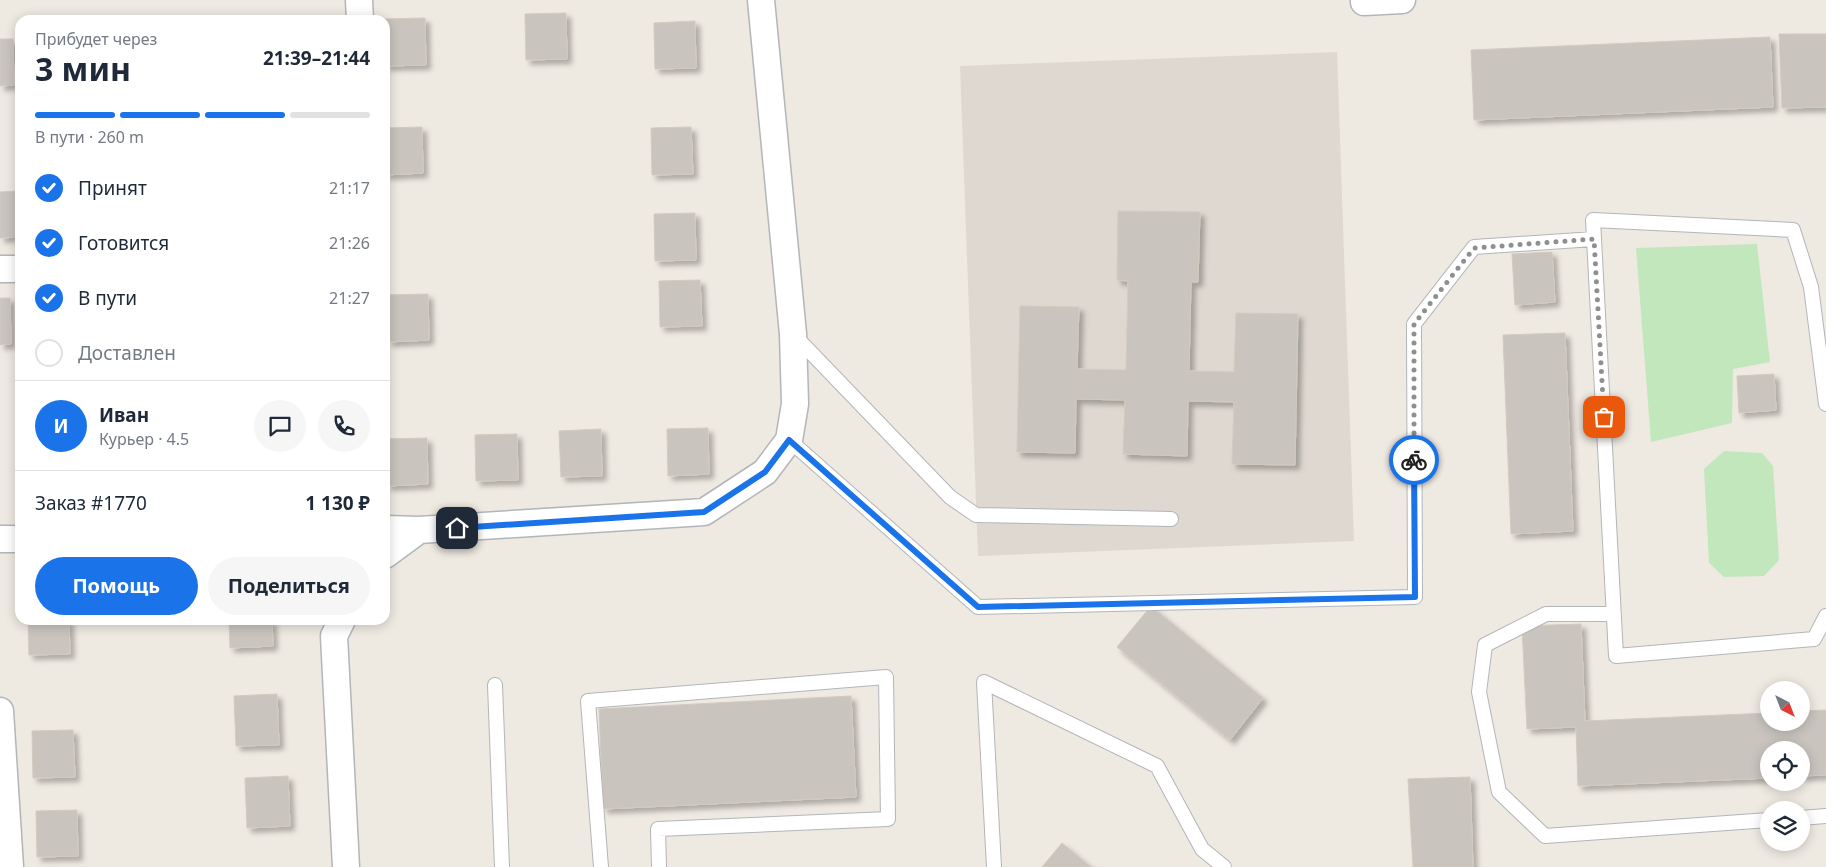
<!DOCTYPE html>
<html lang="ru">
<meta charset="utf-8">
<style>
body{margin:0;font-family:"Noto Sans",sans-serif;background:#f6f6f7;color:#1f2937;height:100vh;display:flex;flex-direction:column;font-size:19px;white-space:nowrap}
*{box-sizing:border-box;margin:0}
p{font-size:16px;color:#747a83}
.icon{flex:none;width:28px;height:28px;fill:none;stroke:currentColor;stroke-width:2;stroke-linecap:round;stroke-linejoin:round}
.map{position:relative;flex:1;overflow:hidden}
.side{position:absolute;left:15px;top:15px;width:375px;height:610px;display:flex;flex-direction:column;background:#fff;border-radius:15px;box-shadow:0 2px 12px #0003}
.side>*{flex:none}
.needle{width:32px;rotate:138deg}
.controls{position:absolute;left:1760px;top:681px;display:grid;gap:10px}
.controls a{display:grid;place-items:center;width:50px;height:50px;border-radius:50%;background:#fff;box-shadow:0 2px 12px #0003;font-size:25px}
.pin{position:absolute;display:grid;place-items:center;width:42px;height:42px;color:#fff;margin:-21px;border-radius:10px;box-shadow:0 2px 8px #0006}
.courier{position:absolute;display:grid;place-items:center;width:50px;height:50px;margin:-25px;border:4px solid #1a73e8;border-radius:50%;background:#fff;color:#222;box-shadow:0 1px 6px #0007}
.head em{font-style:normal;font-weight:700}
.head div{display:flex;flex-direction:column-reverse}
.head{display:flex;align-items:center;justify-content:space-between;height:85px;padding:0 20px}
h1{font-size:32px;font-weight:700;line-height:38px}
.bar{display:grid;grid-template-columns:repeat(4,1fr);gap:8px 5px;align-content:center;height:60px;padding:0 20px}
.bar i{height:6px;border-radius:4px;background:#e0e1e3}
.bar .on{background:#1a73e8}
.bar p{grid-column:span 4}
.line{display:flex;align-items:center;gap:12px;padding:0 20px;border-top:1px solid #e0e1e3}
.line div{flex:1}
.round{display:grid;place-items:center;flex:none;width:52px;height:52px;border-radius:26px;background:#f6f6f7}
ol{padding:0 20px;list-style:none}
li{display:flex;align-items:center;gap:15px;height:55px}
li p{margin-inline-start:auto}
li .icon{padding:5px;border-radius:50%;background:#1a73e8;color:#fff;stroke-width:4}
li:last-child{color:#747a83}
li i{width:28px;height:28px;border:2px solid #e0e1e3;border-radius:50%}
.cta{display:flex;gap:10px;margin-top:auto;padding:10px 20px}
.cta a{flex:1;height:58px;border-radius:30px;background:#1a73e8;color:#fff;font-size:20px;font-weight:700;line-height:58px;text-align:center}
.cta a+a{background:#f6f6f7;color:#1f2937}
.map>svg:first-child{display:block}
.education{fill:#ded8d0}
.green{fill:#c2e7bc}
.building{fill:#c9c4be;stroke:#d3cabf;filter:url(#shadow)}
.lines{fill:none;stroke-linecap:round;stroke-linejoin:round}
.lane-casing{stroke:#b2b6ba;stroke-width:16}
.street-casing{stroke:#b2b6ba;stroke-width:29}
.lane{stroke:#fff;stroke-width:14}
.street{stroke:#fff;stroke-width:26}
.done{stroke:#8e8f8f;stroke-width:5;stroke-dasharray:0 9}
.route{stroke:#1a73e8;stroke-width:6}
</style>
<div class="map">
<svg width="1826" height="867" viewBox="0 0 1826 867">
<defs>
<filter id="shadow"><feDropShadow dx="4.5" dy="4.5" stdDeviation="2.5" flood-color="#0004"/></filter>
</defs>
<rect width="100%" height="100%" fill="#eee9e1"/>
<!-- education -->
<path class="education" d="M1337,52L1354,541L978,556L960,66Z"/>
<!-- green -->
<path class="green" d="M1757,244L1770,362L1733,369L1732,423L1651,442L1636,248Z
M1724,451L1762,453L1773,466L1779,560L1764,576L1724,577L1709,563L1704,469Z"/>
<!-- building -->
<path class="building" d="M566,13L567,59L526,60L525,14Z
M425,18L426,65L385,66V20L384,19Z
M695,21L696,68L655,69L654,23Z
M1779,34H1826V107L1782,108Z
M1770,37L1773,107L1474,120L1471,50Z
M0,39H13L14,85L0,86Z
M422,127L423,173L385,175V128Z
M691,127L693,174L652,175L651,128Z
M20,191V237L0,238V192Z
M1118,211L1200,212L1198,282H1191L1189,371L1234,372L1236,313L1298,314L1295,465L1232,464L1234,402L1188,401L1187,456L1123,454L1125,400L1076,399L1075,453L1017,452L1020,306L1079,307L1077,369L1126,370L1128,281L1117,280Z
M695,213L696,260L655,261L654,214Z
M1552,252L1555,302L1515,305L1512,254Z
M700,280L702,326L660,327L659,281Z
M428,294L429,340L388,342L387,295Z
M0,298H10L11,344L0,345Z
M1565,333L1573,531L1511,534L1503,335Z
M1774,374L1776,410L1739,413L1737,376Z
M708,428L709,474L668,476L667,429Z
M601,429L602,476L561,477L559,431Z
M517,434L518,480L476,481L475,435Z
M427,438L428,484L387,486L386,439Z
M1151,606L1263,698L1230,740L1117,647Z
M28,620H69L70,654L29,655Z
M229,620H272L273,646L230,648Z
M1581,624L1585,721L1769,713V722H1801V711L1826,710V775L1801,776V750H1769V778L1578,786L1576,727L1527,729L1522,626Z
M277,694L279,745L236,746L234,696Z
M851,696L856,797L603,809L599,709Z
M73,730L75,777L33,778L32,731Z
M288,776L290,826L247,828L245,778Z
M1470,777L1473,867H1413L1408,779Z
M77,810L78,856L37,857L36,811Z
M1062,843L1091,867H1042Z"/>
<g class="lines">
<defs>
<path id="lane" d="M794,335L950,497L976,515L1171,519
M1826,404L1811,287L1793,230L1593,220L1616,656L1814,639L1826,616
M789,440L978,607L1415,597L1414,324L1474,247L1594,239
M1614,614H1546L1485,645L1479,692L1499,792L1545,836L1769,820
M495,685L502,867
M1801,818L1826,816
M601,867L588,701L886,677L888,819L658,829L659,867
M994,867L984,682L1157,766L1202,849L1224,867"/>
<path id="street" d="M359,0L360,20
M1364,2L1402,0
M0,269H20
M385,529L419,530
M0,539H20
M385,555L419,530L704,512L765,472L789,440L795,404L793,334L761,0
M342,620L334,636L346,867
M0,711L10,867"/>
</defs>
<!-- lane casing -->
<use href="#lane" class="lane-casing"/>
<!-- street casing -->
<use href="#street" class="street-casing"/>
<!-- lane -->
<use href="#lane" class="lane"/>
<!-- street -->
<use href="#street" class="street"/>
</g>
<g class="lines">
<!-- done -->
<path class="done" d="M1414,460V324L1474,248L1594,239L1604,417"/>
<!-- route -->
<path class="route" d="M457,528L704,512L765,472L789,440L978,607L1415,597L1414,460"/>
</g>
</svg>
<div class="controls">
<a><svg class="needle" viewBox="-14 -14 28 28"><path d="M0-13l5 13h-10z" fill="#e53935"/><path d="M0 13l5-13h-10z" fill="#747a83"/></svg></a>
<a><svg class="icon" aria-label="locate" viewBox="0 0 24 24"><circle cx="12" cy="12" r="6"/><path d="M12 2v4M12 18v4M2 12h4M18 12h4"/></svg></a>
<a><svg class="icon" aria-label="layers" viewBox="0 0 24 24"><path d="M12 4l9 5-9 5-9-5zM3 14l9 5 9-5"/></svg></a>
</div>
<div class="pin" style="left:1604px;top:417px;background:#ea580c"><svg class="icon" aria-label="bag" viewBox="0 0 24 24"><path d="M5 8h14l-1 12H6zM9 8a3 3 0 0 1 6 0"/></svg></div>
<div class="pin" style="left:457px;top:528px;background:#1f2937"><svg class="icon" aria-label="home" viewBox="0 0 24 24"><path d="M3 11l9-7 9 7M6 9v11h12V9"/></svg></div>
<div class="courier" style="left:1414px;top:460px"><svg class="icon" aria-label="bike" viewBox="0 0 24 24"><circle cx="6" cy="16" r="4"/><circle cx="18" cy="16" r="4"/><path d="M6 16l4-8h5l3 8M10 8l3 8H6M13 5h3"/></svg></div>
<section class="side">
<div class="head"><div><h1>3 мин</h1><p>Прибудет через</p></div><em>21:39–21:44</em></div>
<div class="bar"><i class="on"></i><i class="on"></i><i class="on"></i><i></i><p>В пути · 260 m</p></div>
<ol>
<li><svg class="icon" aria-label="check" viewBox="0 0 24 24"><path d="M5 12l5 5 9-10"/></svg>Принят<p>21:17</p></li>
<li><svg class="icon" aria-label="check" viewBox="0 0 24 24"><path d="M5 12l5 5 9-10"/></svg>Готовится<p>21:26</p></li>
<li><svg class="icon" aria-label="check" viewBox="0 0 24 24"><path d="M5 12l5 5 9-10"/></svg>В пути<p>21:27</p></li>
<li><i></i>Доставлен</li>
</ol>
<div class="line" style="height:90px"><b class="round" style="background:#1a73e8;color:#fff">И</b><div><b>Иван</b><p>Курьер · 4.5</p></div><a class="round"><svg class="icon" aria-label="chat" viewBox="0 0 24 24"><path d="M4 5h16v11H9l-5 4z"/></svg></a><a class="round"><svg class="icon" aria-label="phone" viewBox="0 0 24 24"><path d="M5 4h4l2 5-3 2q2 4 5 5l2-3 5 2v4C11 20 4 13 5 4z"/></svg></a></div>
<div class="line" style="height:65px"><div>Заказ #1770</div><b>1 130 ₽</b></div>
<div class="cta"><a>Помощь</a><a>Поделиться</a></div>
</section>
</div>
